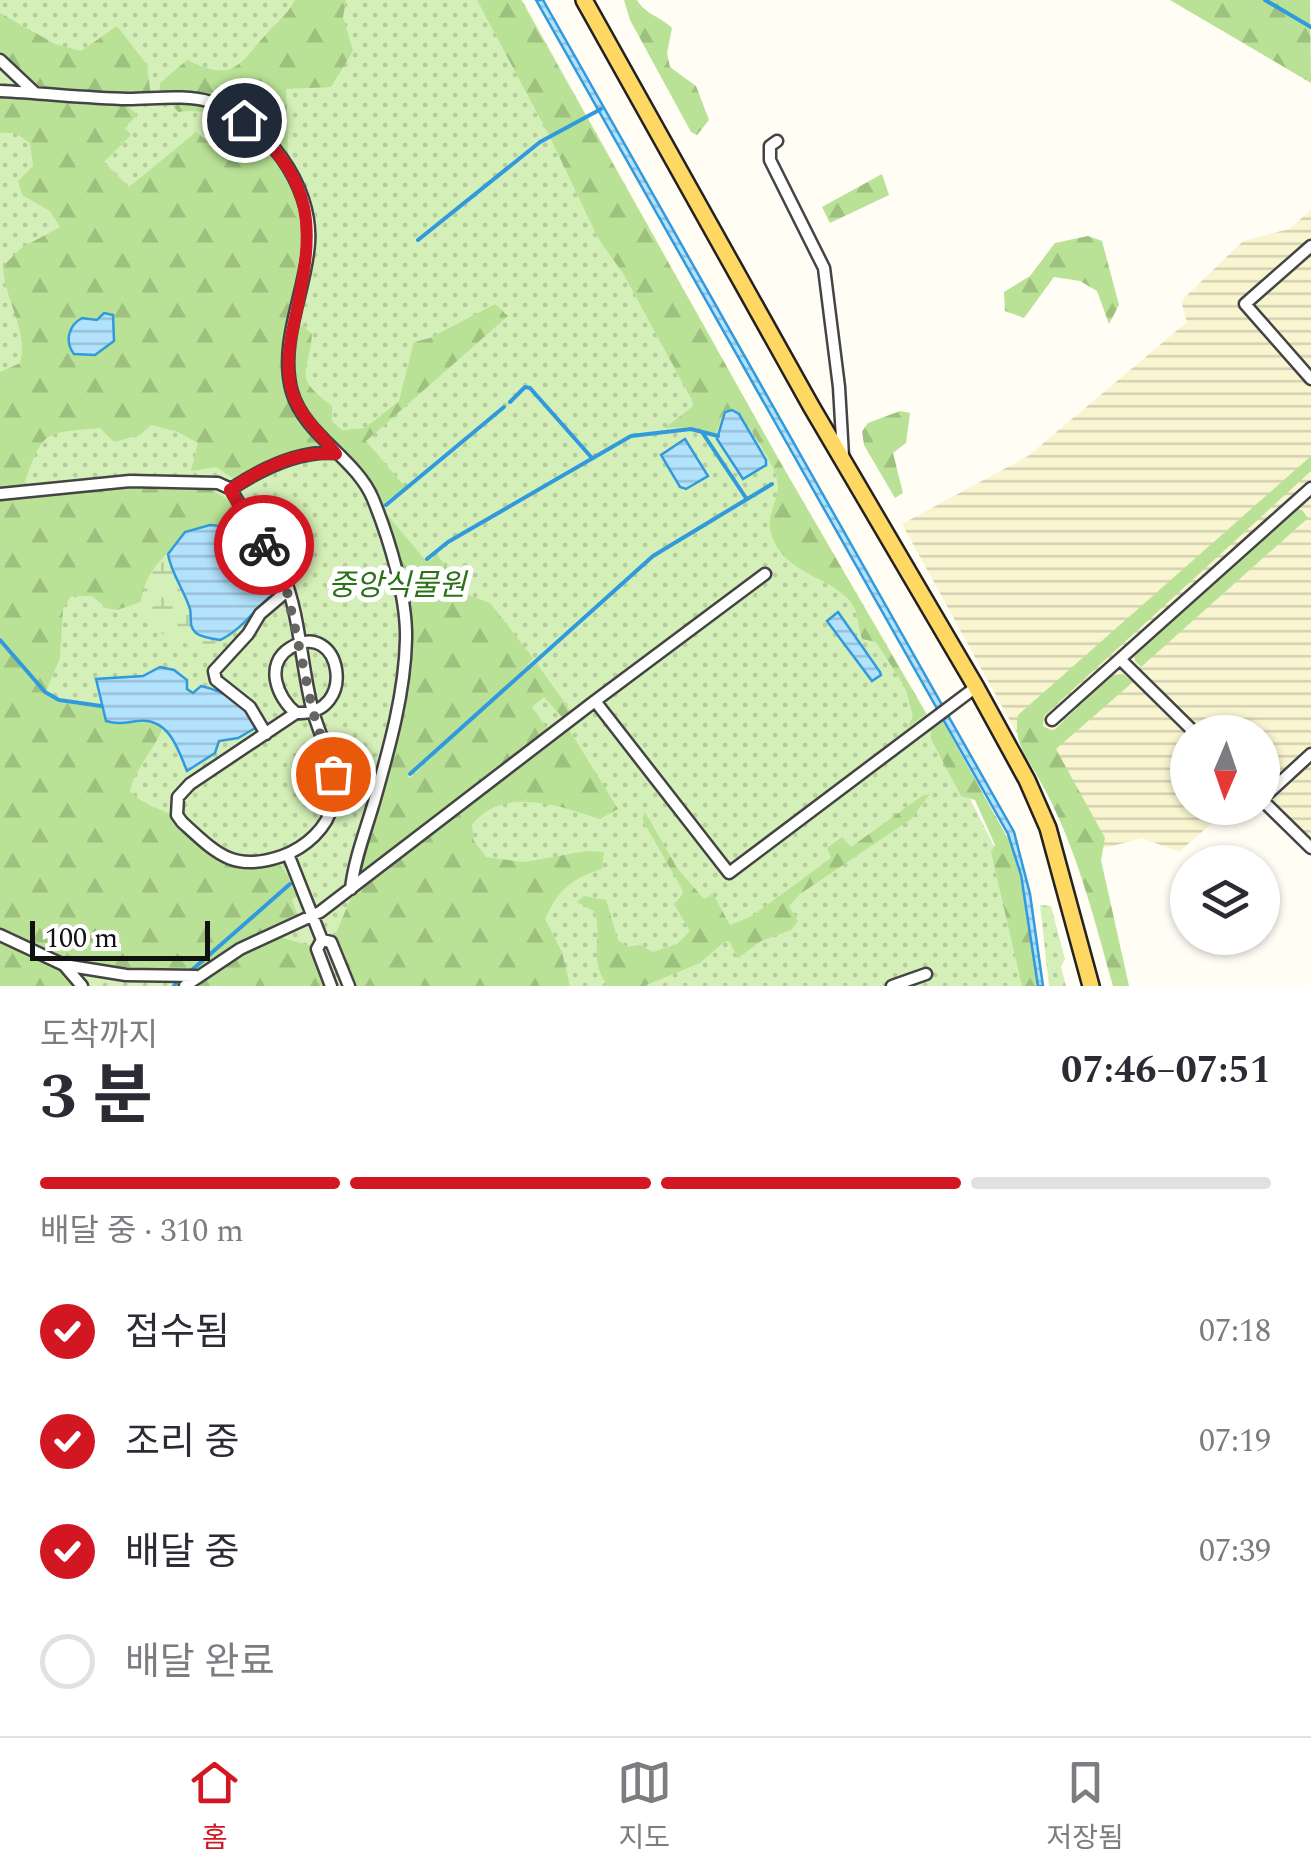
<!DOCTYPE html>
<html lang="ko">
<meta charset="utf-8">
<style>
body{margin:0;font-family:Spectral,"Noto Sans KR",serif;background:#f2f2f3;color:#2b2b33;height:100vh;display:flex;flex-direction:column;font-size:38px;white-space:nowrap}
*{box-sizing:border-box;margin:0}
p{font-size:32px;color:#7c7c81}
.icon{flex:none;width:55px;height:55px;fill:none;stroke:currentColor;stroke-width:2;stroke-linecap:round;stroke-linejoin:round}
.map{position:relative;height:986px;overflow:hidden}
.panel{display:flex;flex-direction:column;background:#fff;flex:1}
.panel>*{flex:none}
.needle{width:65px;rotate:182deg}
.fabs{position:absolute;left:1170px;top:715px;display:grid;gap:20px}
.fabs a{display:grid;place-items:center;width:110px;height:110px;border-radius:50%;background:#fff;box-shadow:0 2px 8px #0004;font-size:50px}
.scale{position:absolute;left:30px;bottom:25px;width:180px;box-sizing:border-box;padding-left:10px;border:5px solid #111;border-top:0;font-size:28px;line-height:35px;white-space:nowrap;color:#111;-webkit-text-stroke:8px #fff;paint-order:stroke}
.pin{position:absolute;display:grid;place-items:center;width:85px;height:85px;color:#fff;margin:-42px;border:5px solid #fff;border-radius:50%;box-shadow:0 2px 10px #0007}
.courier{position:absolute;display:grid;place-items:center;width:100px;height:100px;margin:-50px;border:8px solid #d21722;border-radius:50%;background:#fff;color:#222;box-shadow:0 2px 12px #0007}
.headline em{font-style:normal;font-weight:700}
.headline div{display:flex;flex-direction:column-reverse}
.headline{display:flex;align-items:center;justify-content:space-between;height:170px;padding:0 40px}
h1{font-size:65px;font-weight:700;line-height:75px}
.bar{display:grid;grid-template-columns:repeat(4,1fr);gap:15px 10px;align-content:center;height:120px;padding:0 40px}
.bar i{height:12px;border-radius:8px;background:#e1e1e2}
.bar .selected{background:#d21722}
.bar p{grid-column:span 4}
ol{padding:0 40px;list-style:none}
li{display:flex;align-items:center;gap:30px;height:110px}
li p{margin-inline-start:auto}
li .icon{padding:10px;border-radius:50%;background:#d21722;color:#fff;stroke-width:4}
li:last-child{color:#7c7c81}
li i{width:55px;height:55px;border:5px solid #e1e1e2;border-radius:50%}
.tabs{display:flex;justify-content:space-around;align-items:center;height:140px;border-top:2px solid #e1e1e2;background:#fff;font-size:28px;color:#7c7c81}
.tabs a{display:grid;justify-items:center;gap:5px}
.tabs .selected{color:#d21722}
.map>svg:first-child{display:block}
.farmland{fill:url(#farmland-rules)}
.grass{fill:url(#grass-dots)}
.forest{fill:url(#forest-firs)}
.wetland{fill:url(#wetland-marsh)}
.water{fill:url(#water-rules);stroke:#319adc;stroke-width:2.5}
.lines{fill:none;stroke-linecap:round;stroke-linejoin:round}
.stream{stroke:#319adc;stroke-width:4}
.street-casing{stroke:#444;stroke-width:15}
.primary-casing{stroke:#222;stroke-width:20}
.street{stroke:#fff;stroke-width:10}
.primary{stroke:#ffd864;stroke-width:15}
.done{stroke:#646460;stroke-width:10;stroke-dasharray:0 18}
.route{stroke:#d21722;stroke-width:12}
.labels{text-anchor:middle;stroke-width:10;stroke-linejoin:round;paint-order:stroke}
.park-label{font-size:30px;font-style:italic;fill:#2b7218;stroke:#fff}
</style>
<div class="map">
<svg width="1311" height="986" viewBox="0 0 1311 986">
<defs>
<pattern id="farmland-rules" width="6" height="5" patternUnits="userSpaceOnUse" patternTransform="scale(2.5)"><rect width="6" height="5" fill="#f9f5d0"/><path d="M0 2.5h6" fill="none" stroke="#d4d1b2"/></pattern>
<pattern id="grass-dots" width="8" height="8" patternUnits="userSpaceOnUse" patternTransform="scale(2.5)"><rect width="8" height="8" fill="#d5efb8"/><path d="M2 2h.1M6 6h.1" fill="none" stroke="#b6cc9d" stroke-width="1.8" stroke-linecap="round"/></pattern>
<pattern id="forest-firs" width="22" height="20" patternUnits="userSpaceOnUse" patternTransform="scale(2.5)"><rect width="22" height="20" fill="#b9e296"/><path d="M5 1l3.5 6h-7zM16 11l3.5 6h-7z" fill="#9ec180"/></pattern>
<pattern id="wetland-marsh" width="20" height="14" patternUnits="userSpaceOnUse" patternTransform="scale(2.5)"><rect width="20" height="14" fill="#d5efb8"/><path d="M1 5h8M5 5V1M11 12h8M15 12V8" fill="none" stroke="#b6cc9d"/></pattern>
<pattern id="water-rules" width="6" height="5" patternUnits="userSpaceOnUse" patternTransform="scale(2.5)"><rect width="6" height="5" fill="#b3e2fd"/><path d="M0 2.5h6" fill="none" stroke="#99c1d8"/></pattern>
</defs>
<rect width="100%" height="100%" fill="#fffdf4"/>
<!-- farmland -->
<path class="farmland" d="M1311,210V855L1263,807L1262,732H1188V808H1229L1179,852L1142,838L1083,854L902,524L1028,456L1187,322L1181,301L1243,241L1289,229Z"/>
<!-- grass -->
<path class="grass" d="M0,0H522L779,460L927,714L994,846L1000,862L1025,986H0Z
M1040,905L1051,906L1065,959L1061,967L1066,986H1049Z"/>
<!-- forest -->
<path class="forest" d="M295,0H346L343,17L353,51L331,87L286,89L288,155L283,157L226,105L159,95L160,83L187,60C236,84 239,63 270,30C280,20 288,13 295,0Z
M477,0H521L779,460L926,714L907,728L913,716L905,687L876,642L862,639C859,630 858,617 855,609C839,576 783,577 771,533C766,516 777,503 778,488C779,468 751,432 740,413L732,409L724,411L716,434L691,427L665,428L693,406L692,400L624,275L598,238L550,137Z
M624,0H637C646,15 660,16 672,28L667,53L670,67L696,86L709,120L697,135L691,132L630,20Z
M1170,0H1310L1311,83Z
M0,13L55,44L81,51L117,26L147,65L151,96L38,89L0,56Z
M0,93L124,103L137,115L125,128L131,135L104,162L129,187L196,132L224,155L248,139C230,117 206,108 178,112L170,102L207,104L242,121L272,152L295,187L307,230L287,381L325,449L235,480L216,467L191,471L198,443L178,432L151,425L140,435L114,442L100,428C41,433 43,431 23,487L0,491V372L20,363C29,330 4,300 3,266L21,248L60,227L50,211L22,195L18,181L33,166L30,143L15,133H0Z
M882,174L889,195L830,223L822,207Z
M1088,236L1102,241L1119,305L1109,324L1097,291L1080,281L1054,277L1024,318L1005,311L1004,292L1030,276L1055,243Z
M495,304L508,316L366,441L405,487L380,506C360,479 305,420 296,393C289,373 293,350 295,330L302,325L312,334C309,375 291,375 332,406V421L342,430L365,428L399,401L414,342L430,338Z
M900,411L910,413L906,443L893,453L903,493L895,498L864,445L862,431L868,423Z
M1311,456V471L1044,716L1043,726L1053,731L1112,675L1123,674L1133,682L1056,749L1105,838L1101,860L1129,986H1113C1093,915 1076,844 1039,779C1026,755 1013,743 1018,715Z
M130,484L206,487L227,499L247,529L239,536L226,526L185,532C166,556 147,569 143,601L117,610L106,608L92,596H71L63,609L60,658L46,691L0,638V497Z
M1293,508L1302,510L1308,518L1141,667L1135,661V653Z
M384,511L427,562L437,555L469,595L490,603L533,658L517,677L407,776L410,778L535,661L572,713L563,718L544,697L532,707L548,730L362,876L358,872L409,638L382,514Z
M0,642L44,693L59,702L101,708L106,721C126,727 143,718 163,727C155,749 135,768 130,791C150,811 157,805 176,818C195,831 210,853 230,863C246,871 263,857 276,863C288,869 291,885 296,896L292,900L297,913L194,974L126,972L67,960L0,932Z
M941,718L1016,853L1038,986H1022L991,852L995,845L975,800L961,796L931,739V728Z
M568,728L618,809L600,819C560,806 502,785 472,825L474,841L486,857L524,862L587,851L604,852L602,869C572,878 558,890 545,919L562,952L570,986H354L335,935L353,894Z
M930,794L911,819L800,894L789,906L798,921L791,930L761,941L738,958L729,941L724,942L700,963L644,986H602L607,984C587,958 604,937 594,911L577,902L584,896L606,900L618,940L627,947L640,945L653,952L677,944L690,931L674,904L683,894L682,889L642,819L645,812L677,868L704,899L713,894L730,925L752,916L831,858L827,848L842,837L851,847L922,796Z
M279,937L312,946L327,986H190L261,941Z
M0,939L62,967L79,986H0Z"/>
<!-- wetland -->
<path class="wetland" d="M168,554L190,610L191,626L201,635L220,640C215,643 212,646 206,647C193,649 147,631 143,618C135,598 151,565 168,554Z"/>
<!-- water -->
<path class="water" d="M536,0H543L1014,832L1030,894L1043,986H1038L1021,875L1008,834Z
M104,313L113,315L114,341L95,355L74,354C64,341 69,325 82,318L97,320Z
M732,410L739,414L766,460V465L743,479L717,439L725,412Z
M685,439L708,476L686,489L680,487L661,455Z
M210,525C228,526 236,532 247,547L245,550L277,591C257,606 242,630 220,640C213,639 201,637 196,633C188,626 192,617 190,609C184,590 171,573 168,554L185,532Z
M838,612L880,672L881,675L872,681L827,621Z
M160,667L174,670L187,680V689L193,693L201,686C228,692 243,704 257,727L238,738L219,741L215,753L187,771C178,749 169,718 139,721C127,722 119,725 106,721L96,679L143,676Z"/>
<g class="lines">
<!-- stream -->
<path class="stream" d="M1265,0L1311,27
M418,240L540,142L601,109
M510,402L525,387L530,388L592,458
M702,432L746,498
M386,505L504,407
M427,559L448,542L631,436L691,429L718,436
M0,640L45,692L59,700L101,706
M410,774L653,556L772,484
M192,970L290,884
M174,986L177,982"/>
<defs>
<path id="street" d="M0,60L34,92
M0,91C43,93 85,98 128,99C154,99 186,94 211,102C265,121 313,185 309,243C306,291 278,343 292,392C305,436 356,458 373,499C389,538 407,597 406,639C405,693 389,749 374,802C366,830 354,860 351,889
M777,141L770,146V160L824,268L839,387L843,456
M1311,246L1245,304L1311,379
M231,489C245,518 271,544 283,574C300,615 301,664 312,708C320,739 340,770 333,803C328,828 305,848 282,856C233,873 216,853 182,822L177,815L178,797L190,784L296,713C360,717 341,616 290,648C264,664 277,698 296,713
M0,494L130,481L218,483L231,489C261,469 299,450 336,453
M765,574L595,701L729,873L976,687
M1052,720L1120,659
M1194,732L1120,659L1311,488
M266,734L250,707L216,680L214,671L248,634L260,614L287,591
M1262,799L1311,754
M1262,800L1311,848
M288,854L322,940
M0,935L64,965L82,986
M64,965L126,975L196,976
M185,986L240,949L320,912L595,701
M331,986L317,949L322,940L331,942L349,986
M892,986L926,974"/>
<path id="primary" d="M584,0L811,406L976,687L1027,780L1048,828L1091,986"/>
</defs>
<!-- street casing -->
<use href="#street" class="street-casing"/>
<!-- primary casing -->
<use href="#primary" class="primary-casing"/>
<!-- street -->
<use href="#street" class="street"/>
<!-- primary -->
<use href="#primary" class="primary"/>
</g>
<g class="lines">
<!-- done -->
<path class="done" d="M264,545L285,582L313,712L333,774"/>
<!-- route -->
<path class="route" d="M244,120C317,182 314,228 296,314C290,339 285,366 292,391C299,416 321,434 336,454C299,450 261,468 230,490L264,545"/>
</g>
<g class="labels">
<!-- park labels -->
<g class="park-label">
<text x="397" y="595">중앙식물원</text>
</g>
</g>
</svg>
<div class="fabs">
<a><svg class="needle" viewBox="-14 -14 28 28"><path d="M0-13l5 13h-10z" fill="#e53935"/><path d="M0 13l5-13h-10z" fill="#7c7c81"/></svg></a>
<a><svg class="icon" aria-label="layers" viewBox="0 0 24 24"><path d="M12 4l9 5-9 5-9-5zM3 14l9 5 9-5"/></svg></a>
</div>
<div class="scale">100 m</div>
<div class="pin" style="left:333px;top:774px;background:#ea580c"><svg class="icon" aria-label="bag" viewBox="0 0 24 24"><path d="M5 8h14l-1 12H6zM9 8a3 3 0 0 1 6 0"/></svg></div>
<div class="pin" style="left:244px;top:120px;background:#1f2937"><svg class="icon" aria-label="home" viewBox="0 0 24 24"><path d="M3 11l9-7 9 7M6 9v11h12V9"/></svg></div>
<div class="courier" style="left:264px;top:545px"><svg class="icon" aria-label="bike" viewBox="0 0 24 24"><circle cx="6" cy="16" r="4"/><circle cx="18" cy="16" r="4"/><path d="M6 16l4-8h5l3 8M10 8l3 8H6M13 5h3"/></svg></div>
</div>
<section class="panel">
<div class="headline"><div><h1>3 분</h1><p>도착까지</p></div><em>07:46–07:51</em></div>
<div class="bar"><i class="selected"></i><i class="selected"></i><i class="selected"></i><i></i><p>배달 중 · 310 m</p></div>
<ol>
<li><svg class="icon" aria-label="check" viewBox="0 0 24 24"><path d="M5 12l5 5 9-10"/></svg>접수됨<p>07:18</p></li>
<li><svg class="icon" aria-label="check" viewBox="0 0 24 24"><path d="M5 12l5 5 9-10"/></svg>조리 중<p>07:19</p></li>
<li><svg class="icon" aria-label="check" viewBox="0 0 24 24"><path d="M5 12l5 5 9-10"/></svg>배달 중<p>07:39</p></li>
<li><i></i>배달 완료</li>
</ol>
</section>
<nav class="tabs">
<a class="selected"><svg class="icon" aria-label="home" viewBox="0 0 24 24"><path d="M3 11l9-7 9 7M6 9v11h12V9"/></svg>홈</a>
<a><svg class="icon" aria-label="map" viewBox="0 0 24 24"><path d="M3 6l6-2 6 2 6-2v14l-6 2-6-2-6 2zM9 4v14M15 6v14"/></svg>지도</a>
<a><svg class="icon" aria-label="saved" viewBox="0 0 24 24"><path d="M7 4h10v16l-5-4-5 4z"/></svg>저장됨</a>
</nav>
